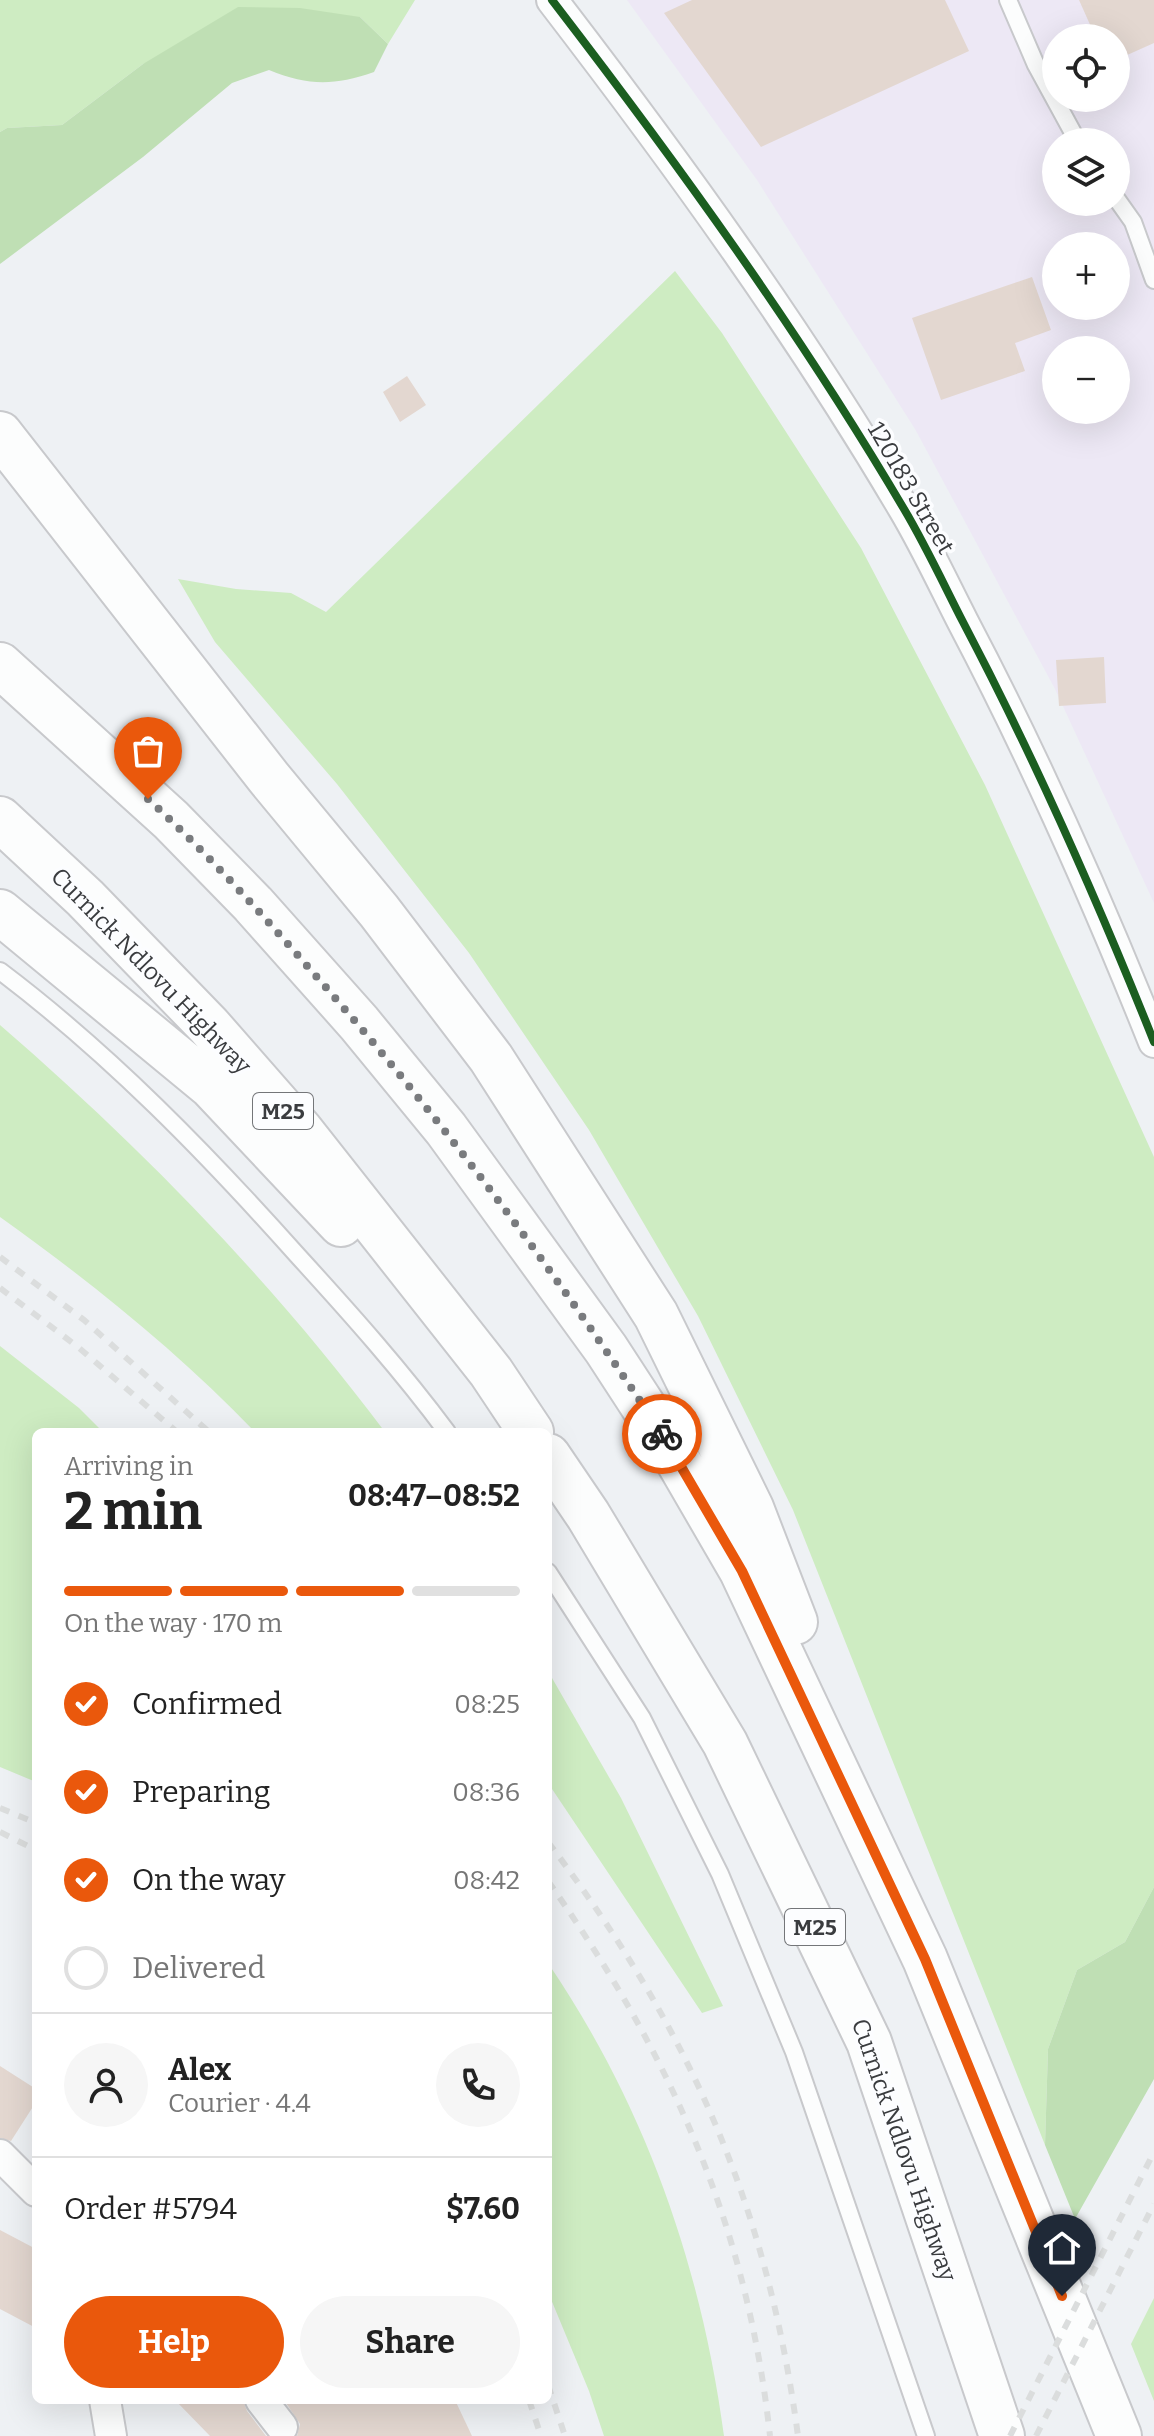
<!DOCTYPE html>
<meta charset="utf-8">
<style>
body{margin:0;font-family:Bitter,serif;background:#f6f6f6;color:#222;height:100vh;display:flex;flex-direction:column;font-size:30px;white-space:nowrap}
*{box-sizing:border-box;margin:0}
p{font-size:26px;color:#767676}
.icon{flex:none;width:44px;height:44px;fill:none;stroke:currentColor;stroke-width:2;stroke-linecap:round;stroke-linejoin:round}
.map{position:relative;flex:1;overflow:hidden}
.side{position:absolute;left:32px;top:1428px;width:520px;height:976px;display:flex;flex-direction:column;background:#fff;border-radius:12px;box-shadow:0 8px 32px #0002}
.side>*{flex:none}
.fabs{position:absolute;left:1042px;top:24px;display:grid;gap:16px}
.fabs a{display:grid;place-items:center;width:88px;height:88px;border-radius:50%;background:#fff;box-shadow:0 8px 32px #0002;font-size:40px}
.pin{position:absolute;display:grid;place-items:center;width:68px;height:68px;color:#fff;margin:-82px -34px;border-radius:50% 50% 50% 0;rotate:-45deg;box-shadow:0 0 8px #0007}
.pin .icon{rotate:45deg}
.courier{position:absolute;display:grid;place-items:center;width:80px;height:80px;margin:-40px;border:6px solid #ea580c;border-radius:50%;background:#fff;color:#222;box-shadow:0 2px 10px #0007}
.summary em{font-style:normal;font-weight:700}
.summary div{display:flex;flex-direction:column-reverse}
.summary{display:flex;align-items:center;justify-content:space-between;height:136px;padding:0 32px}
h1{font-size:52px;font-weight:700;line-height:60px}
.bar{display:grid;grid-template-columns:repeat(4,1fr);gap:12px 8px;align-content:center;height:96px;padding:0 32px}
.bar i{height:10px;border-radius:6px;background:#e0e0e0}
.bar .selected{background:#ea580c}
.bar p{grid-column:span 4}
.line{display:flex;align-items:center;gap:20px;padding:0 32px;border-top:2px solid #e0e0e0}
.line div{flex:1}
.round{display:grid;place-items:center;flex:none;width:84px;height:84px;border-radius:42px;background:#f6f6f6}
ol{padding:0 32px;list-style:none}
li{display:flex;align-items:center;gap:24px;height:88px}
li p{margin-inline-start:auto}
li .icon{padding:8px;border-radius:50%;background:#ea580c;color:#fff;stroke-width:4}
li:last-child{color:#767676}
li i{width:44px;height:44px;border:4px solid #e0e0e0;border-radius:50%}
.action{display:flex;gap:16px;margin-top:auto;padding:16px 32px}
.action a{flex:1;height:92px;border-radius:48px;background:#ea580c;color:#fff;font-size:32px;font-weight:700;line-height:92px;text-align:center}
.action a+a{background:#f6f6f6;color:#222}
.map>svg:first-child{display:block}
.industrial{fill:#ede8f5;fill-rule:evenodd}
.green{fill:#ceecc2}
.forest{fill:#bfdfb4}
.building{fill:#e3d7d0}
.lines{fill:none;stroke-linecap:round;stroke-linejoin:round}
.lane-casing{stroke:#c8c9cc;stroke-width:20}
.street-casing{stroke:#c8c9cc;stroke-width:34}
.primary-casing{stroke:#c8c9cc;stroke-width:48}
.lane{stroke:#fcfdfd;stroke-width:16}
.street{stroke:#fcfdfd;stroke-width:30}
.primary{stroke:#fcfdfd;stroke-width:44}
.rail{stroke:#dbdddd;stroke-width:6;stroke-dasharray:10 10;stroke-linecap:butt}
.cycleway-casing{stroke:#fcfdff;stroke-width:13}
.cycleway{stroke:#1b5e20;stroke-width:8}
.done{stroke:#797b7e;stroke-width:8;stroke-dasharray:0 14.4}
.route{stroke:#ea580c;stroke-width:10}
.labels{text-anchor:middle;stroke-width:7;stroke-linejoin:round;paint-order:stroke}
.shield{fill:#fcfdff;stroke:#747679;stroke-width:2}
.shield-label{font-size:22px;font-weight:bold;fill:#3a3c3f}
.street-label{font-size:24px;fill:#3a3c3f;stroke:#fcfdff}
</style>
<div class="map">
<svg width="1154" height="2436" viewBox="0 0 1154 2436">
<rect width="100%" height="100%" fill="#eef1f4"/>
<!-- industrial -->
<path class="industrial" d="M627,0H1154V903L1055,689L915,429L757,180ZM1056,38H1116V98H1056ZM1056,142H1116V202H1056ZM1056,246H1116V306H1056ZM1056,350H1116V410H1056Z"/>
<!-- green -->
<path class="green" d="M0,0H415L388,44L360,17L143,64L62,125L7,128L0,132Z
M675,271L722,333L861,548L985,785L1154,1157V1887L1125,1942L1077,1970L1048,2049L1045,2145L793,1510L698,1316L589,1130L469,953L337,784L215,642L178,579L236,589L291,593L326,612Z
M0,1025C141,1147 273,1282 385,1432H255C177,1351 91,1282 0,1217Z
M0,1346L79,1408L103,1432H36V1782L0,1767Z
M548,1671L621,1798L723,2006L702,2013L548,1783Z
M548,1963C645,2106 701,2265 724,2436H604L589,2391L548,2292Z
M1154,2298V2401L1131,2344Z"/>
<!-- forest -->
<path class="forest" d="M238,7L300,8L360,17L388,44L374,72C333,86 309,86 269,70L232,83L143,157L0,264V132L7,128L62,125L143,64Z
M1154,1887V2079L1075,2219L1045,2145L1048,2049L1077,1970L1125,1942Z"/>
<!-- building -->
<path class="building" d="M692,0H945L969,51L761,147L664,13Z
M1079,0H1154V43L1116,60V38H1096Z
M1032,277L1051,330L1015,343L1025,371L941,400L912,318Z
M407,376L426,405L400,422L383,392Z
M1104,657L1106,703L1059,706L1056,660Z
M0,2066L36,2089V2102L11,2141L0,2138Z
M0,2230L36,2249V2328L0,2309Z
M175,2400H243L247,2411L266,2436H210Z
M284,2400H455L472,2436H297L300,2424Z"/>
<g class="lines">
<defs>
<path id="lane" d="M1008,0L1036,65L1078,142
M1116,198L1133,222L1154,280
M0,971C110,1054 207,1154 298,1256C350,1313 401,1370 447,1432
M548,1572L642,1718L720,1874L794,2052L926,2436"/>
<path id="street" d="M552,0C678,164 799,331 904,509C926,546 944,585 963,622C1035,759 1097,899 1154,1042
M0,2155L36,2191
M105,2400L111,2436
M261,2400L282,2427"/>
<path id="primary" d="M0,434L269,778L379,911L491,1058L656,1315L751,1508L795,1622
M0,665L171,820L253,904L359,1023L446,1129L606,1349L673,1452L742,1571L925,1959L1119,2436
M0,819L85,898L209,1026L301,1131L491,1372L531,1432
M0,912L211,1086L341,1224
M548,1456L588,1515L725,1743L869,2042L1002,2436"/>
</defs>
<!-- lane casing -->
<use href="#lane" class="lane-casing"/>
<!-- street casing -->
<use href="#street" class="street-casing"/>
<!-- primary casing -->
<use href="#primary" class="primary-casing"/>
<!-- lane -->
<use href="#lane" class="lane"/>
<!-- street -->
<use href="#street" class="street"/>
<!-- primary -->
<use href="#primary" class="primary"/>
<!-- rail -->
<path class="rail" d="M0,1257L84,1320L209,1432
M0,1288L78,1347L177,1432
M0,1808L36,1823
M0,1832L36,1850
M548,1842C689,2028 767,2204 798,2436
M548,1881C670,2054 747,2224 770,2436
M548,2385L565,2436
M529,2400L541,2436
M1010,2436L1154,2152
M1036,2436L1154,2204"/>
<defs>
<path id="cycleway" d="M552,0C678,164 799,331 904,509C926,546 944,585 963,622C1035,759 1097,899 1154,1042"/>
</defs>
<!-- cycleway casing -->
<use href="#cycleway" class="cycleway-casing"/>
<!-- cycleway -->
<use href="#cycleway" class="cycleway"/>
</g>
<g class="lines">
<!-- done -->
<path class="done" d="M148,799C208,854 262,914 315,975C442,1119 556,1273 662,1434"/>
<!-- route -->
<path class="route" d="M662,1434L742,1571L925,1959L1062,2296"/>
</g>
<g class="labels">
<!-- shield labels -->
<g class="shield">
<rect x="253" y="1093" width="60" height="36" rx="6"/>
<rect x="785" y="1909" width="60" height="36" rx="6"/>
</g>
<g class="shield-label">
<text x="283" y="1119">M25</text>
<text x="815" y="1935">M25</text>
</g>
<!-- street labels -->
<g class="street-label">
<text transform="translate(911 488) rotate(60)" y="8">120183 Street</text>
<text transform="translate(151 971) rotate(46)" y="8">Curnick Ndlovu Highway</text>
<text transform="translate(904 2150) rotate(71)" y="8">Curnick Ndlovu Highway</text>
</g>
</g>
</svg>
<div class="fabs">
<a><svg class="icon" aria-label="locate" viewBox="0 0 24 24"><circle cx="12" cy="12" r="6"/><path d="M12 2v4M12 18v4M2 12h4M18 12h4"/></svg></a>
<a><svg class="icon" aria-label="layers" viewBox="0 0 24 24"><path d="M12 4l9 5-9 5-9-5zM3 14l9 5 9-5"/></svg></a>
<a>+</a>
<a>−</a>
</div>
<div class="pin" style="left:148px;top:799px;background:#ea580c"><svg class="icon" aria-label="bag" viewBox="0 0 24 24"><path d="M5 8h14l-1 12H6zM9 8a3 3 0 0 1 6 0"/></svg></div>
<div class="pin" style="left:1062px;top:2296px;background:#1f2937"><svg class="icon" aria-label="home" viewBox="0 0 24 24"><path d="M3 11l9-7 9 7M6 9v11h12V9"/></svg></div>
<div class="courier" style="left:662px;top:1434px"><svg class="icon" aria-label="bike" viewBox="0 0 24 24"><circle cx="6" cy="16" r="4"/><circle cx="18" cy="16" r="4"/><path d="M6 16l4-8h5l3 8M10 8l3 8H6M13 5h3"/></svg></div>
<section class="side">
<div class="summary"><div><h1>2 min</h1><p>Arriving in</p></div><em>08:47–08:52</em></div>
<div class="bar"><i class="selected"></i><i class="selected"></i><i class="selected"></i><i></i><p>On the way · 170 m</p></div>
<ol>
<li><svg class="icon" aria-label="check" viewBox="0 0 24 24"><path d="M5 12l5 5 9-10"/></svg>Confirmed<p>08:25</p></li>
<li><svg class="icon" aria-label="check" viewBox="0 0 24 24"><path d="M5 12l5 5 9-10"/></svg>Preparing<p>08:36</p></li>
<li><svg class="icon" aria-label="check" viewBox="0 0 24 24"><path d="M5 12l5 5 9-10"/></svg>On the way<p>08:42</p></li>
<li><i></i>Delivered</li>
</ol>
<div class="line" style="height:144px"><a class="round"><svg class="icon" aria-label="person" viewBox="0 0 24 24"><circle cx="12" cy="8" r="4"/><path d="M4 21q1-7 8-7t8 7"/></svg></a><div><b>Alex</b><p>Courier · 4.4</p></div><a class="round"><svg class="icon" aria-label="phone" viewBox="0 0 24 24"><path d="M5 4h4l2 5-3 2q2 4 5 5l2-3 5 2v4C11 20 4 13 5 4z"/></svg></a></div>
<div class="line" style="height:104px"><div>Order #5794</div><b>$7.60</b></div>
<div class="action"><a>Help</a><a>Share</a></div>
</section>
</div>
